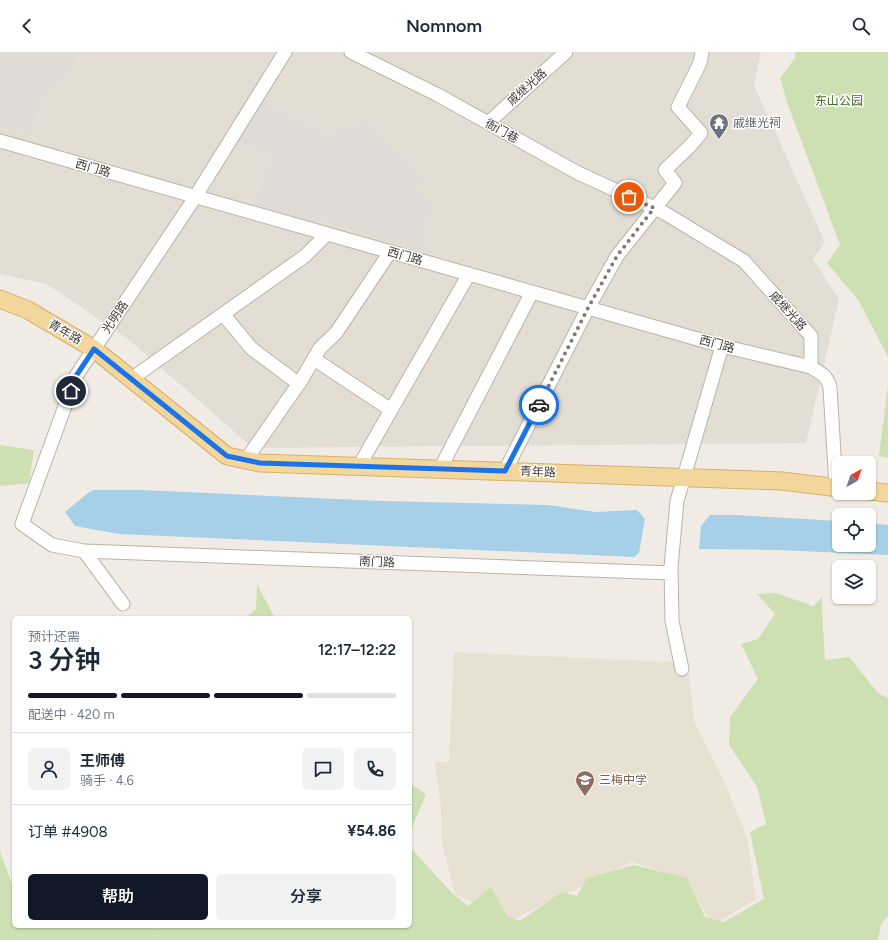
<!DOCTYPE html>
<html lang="zh">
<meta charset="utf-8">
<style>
body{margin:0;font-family:Figtree,"Noto Sans SC",sans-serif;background:#f2f2f3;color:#1f2937;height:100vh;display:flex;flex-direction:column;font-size:15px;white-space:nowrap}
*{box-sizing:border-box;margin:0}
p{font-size:13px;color:#747a83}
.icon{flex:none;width:22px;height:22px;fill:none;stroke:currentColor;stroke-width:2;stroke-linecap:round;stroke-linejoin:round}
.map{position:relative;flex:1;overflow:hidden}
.drawer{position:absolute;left:12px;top:564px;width:400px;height:312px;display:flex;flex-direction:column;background:#fff;border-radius:6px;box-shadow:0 1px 3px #0004}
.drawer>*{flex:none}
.needle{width:26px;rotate:40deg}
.controls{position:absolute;left:832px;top:404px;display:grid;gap:8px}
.controls a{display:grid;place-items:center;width:44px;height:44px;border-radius:6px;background:#fff;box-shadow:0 1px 3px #0004;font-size:20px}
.pin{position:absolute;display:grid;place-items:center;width:34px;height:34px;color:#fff;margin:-17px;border:2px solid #fff;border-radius:50%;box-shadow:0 1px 4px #0007}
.courier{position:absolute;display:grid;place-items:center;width:40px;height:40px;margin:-20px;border:3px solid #1a73e8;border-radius:50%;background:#fff;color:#222;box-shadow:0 1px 5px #0007}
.head em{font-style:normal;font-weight:600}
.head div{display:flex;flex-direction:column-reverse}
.head{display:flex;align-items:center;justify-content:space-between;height:68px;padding:0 16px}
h1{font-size:26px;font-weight:600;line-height:30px}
.bar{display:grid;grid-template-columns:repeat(4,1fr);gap:6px 4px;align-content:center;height:48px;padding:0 16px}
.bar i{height:5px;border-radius:3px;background:#e0e1e3}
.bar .active{background:#111827}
.bar p{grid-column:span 4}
.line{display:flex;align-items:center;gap:10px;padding:0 16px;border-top:1px solid #e0e1e3}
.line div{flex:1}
.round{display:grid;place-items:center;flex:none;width:42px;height:42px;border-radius:6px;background:#f2f2f3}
.button{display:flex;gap:8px;margin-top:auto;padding:8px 16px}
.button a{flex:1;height:46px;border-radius:6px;background:#111827;color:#fff;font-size:16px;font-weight:600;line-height:46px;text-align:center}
.button a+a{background:#f2f2f3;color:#1f2937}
header{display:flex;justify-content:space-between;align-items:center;height:52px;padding:0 16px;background:#fff;font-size:18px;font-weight:600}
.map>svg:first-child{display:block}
.residential{fill:#e3ded3}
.industrial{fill:#dfdbd6}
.education{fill:#e8e0d0}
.green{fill:#cde0b1}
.water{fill:#a6d0e7}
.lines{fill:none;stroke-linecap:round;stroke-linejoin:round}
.minor-casing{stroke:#bab3a8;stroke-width:15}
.major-casing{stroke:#d6b26d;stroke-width:19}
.minor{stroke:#fff;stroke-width:13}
.major{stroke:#f3d69b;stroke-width:17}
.done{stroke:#7f7a73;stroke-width:4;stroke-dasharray:0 7.2}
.route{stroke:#1a73e8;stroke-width:5}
.labels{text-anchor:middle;stroke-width:3;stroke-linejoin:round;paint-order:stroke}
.street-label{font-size:12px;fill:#423c35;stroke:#fff}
.park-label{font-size:12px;fill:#496c2f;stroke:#fff}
.worship-label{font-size:12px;fill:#5b616d;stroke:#fff;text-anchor:start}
.education-label{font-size:12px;fill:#785e54;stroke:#fff;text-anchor:start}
</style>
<header><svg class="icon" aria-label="back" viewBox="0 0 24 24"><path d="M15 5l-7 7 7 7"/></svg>Nomnom<svg class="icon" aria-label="search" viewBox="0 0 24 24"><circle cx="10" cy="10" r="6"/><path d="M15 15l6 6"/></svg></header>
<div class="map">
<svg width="888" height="888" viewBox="0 0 888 888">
<rect width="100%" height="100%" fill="#f0ece5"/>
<!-- residential -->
<path class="residential" d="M0,0H761L754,33L825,190L813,207L839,247L806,391L253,396L129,288L47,232L0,222Z"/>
<!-- industrial -->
<path class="industrial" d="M2,0H68L77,8L48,42L37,58L30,83L0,74V2Z
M260,46L333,86L343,73L351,77L363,65L380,77L376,83L406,105L426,127L416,137L436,153L427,166L432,171L423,188L428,194L425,201L317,167L316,171L254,153L263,127L273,107L237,89Z"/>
<!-- education -->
<path class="education" d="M454,600L688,611L694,670L726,734L747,786L756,847L713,873L685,827L632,810L512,868L455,842L442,791L441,756L435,710H449Z"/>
<!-- green -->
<path class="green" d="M795,0H888V305L859,249L827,211L840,193L788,53L780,26L795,6Z
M888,333V406L879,404Z
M0,393L34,398L29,431L0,434Z
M257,532L275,566H246L256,557Z
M776,541L813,554L822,545C822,566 824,587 825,608L849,605L878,641L888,646V864L881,872L878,888H0V799L14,838V874H155L158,877L159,874H410V795L450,839L468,854L491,835L507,864L520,869L562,840L577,844L587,826L634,813L687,826L705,865L724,870L764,847L750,780L766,772L757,735L729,693L730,665L758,627L741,592L758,587L775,562L757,542Z
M412,733L426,742L410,781V735Z"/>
<!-- water -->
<path class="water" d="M94,438H142L382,449L548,453L595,460L637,458L645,467L639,501L634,505L119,482L75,474L65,460L88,441Z
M710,463H735L839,469V493H869V471L888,473V503L778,498L699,497L701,474Z"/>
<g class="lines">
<defs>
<path id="minor" d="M351,0L438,43L578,121L663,160L744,209L811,284V315C820,321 828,324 830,336L836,435
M488,71L566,0
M0,89L722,294L811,315
M223,262L252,297L299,332
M314,307L391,358
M131,327L305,204L327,182
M246,408L302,327L320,296L336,281L390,200
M359,414L469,222
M440,417L532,240
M505,419L588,256L617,204L675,131L665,118L690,94L701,81L678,55L700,11L702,0
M84,499L671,521
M123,552L84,499L52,493L22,472L76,324L192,150L285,0
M682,617L672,569L671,515L677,449L722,294"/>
<path id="major" d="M0,247L28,258L94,297L227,404L260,411L782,429L839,436
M869,439L888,441"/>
</defs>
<!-- minor casing -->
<use href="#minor" class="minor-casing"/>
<!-- major casing -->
<use href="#major" class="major-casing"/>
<!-- minor -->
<use href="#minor" class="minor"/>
<!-- major -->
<use href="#major" class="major"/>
</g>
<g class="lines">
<!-- done -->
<path class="done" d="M539,353L588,256L617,204L654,156L629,145"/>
<!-- route -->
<path class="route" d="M71,339L76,324L94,297L227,404L260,411L505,419L539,353"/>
</g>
<!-- icons -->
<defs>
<symbol id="temple-pin" viewBox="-11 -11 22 30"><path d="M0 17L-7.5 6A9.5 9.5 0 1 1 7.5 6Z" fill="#6b7280" stroke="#fff"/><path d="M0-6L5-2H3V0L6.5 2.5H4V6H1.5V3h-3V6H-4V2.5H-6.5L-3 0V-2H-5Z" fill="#fff"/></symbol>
<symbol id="school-pin" viewBox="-11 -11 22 30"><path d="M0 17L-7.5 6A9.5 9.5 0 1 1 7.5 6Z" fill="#8d6e63" stroke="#fff"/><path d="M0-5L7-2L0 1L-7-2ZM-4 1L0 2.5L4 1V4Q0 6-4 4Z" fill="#fff"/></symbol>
</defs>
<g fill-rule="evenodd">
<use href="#temple-pin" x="708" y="60" width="22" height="30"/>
<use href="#school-pin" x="574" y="717" width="22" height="30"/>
</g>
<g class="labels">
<!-- street labels -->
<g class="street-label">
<text transform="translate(527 35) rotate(-42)" y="4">戚继光路</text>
<text transform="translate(502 79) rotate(29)" y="4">衙门巷</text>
<text transform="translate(93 116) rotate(16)" y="4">西门路</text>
<text transform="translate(405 204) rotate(16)" y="4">西门路</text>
<text transform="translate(788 259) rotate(48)" y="4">戚继光路</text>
<text transform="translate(115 265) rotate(-56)" y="4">光明路</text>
<text transform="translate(65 280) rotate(30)" y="4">青年路</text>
<text transform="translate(717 292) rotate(15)" y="4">西门路</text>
<text transform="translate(538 420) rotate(2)" y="4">青年路</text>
<text transform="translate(377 510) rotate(2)" y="4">南门路</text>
</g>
<!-- park labels -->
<g class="park-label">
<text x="839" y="53">东山公园</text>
</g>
<!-- worship labels -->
<g class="worship-label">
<text x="733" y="75">戚继光祠</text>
</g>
<!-- education labels -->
<g class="education-label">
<text x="599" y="732">三梅中学</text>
</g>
</g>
</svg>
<div class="controls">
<a><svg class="needle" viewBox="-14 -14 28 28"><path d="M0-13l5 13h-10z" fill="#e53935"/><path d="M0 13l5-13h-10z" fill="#747a83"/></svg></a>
<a><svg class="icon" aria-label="locate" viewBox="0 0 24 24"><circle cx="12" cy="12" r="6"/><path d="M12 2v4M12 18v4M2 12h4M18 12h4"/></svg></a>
<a><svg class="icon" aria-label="layers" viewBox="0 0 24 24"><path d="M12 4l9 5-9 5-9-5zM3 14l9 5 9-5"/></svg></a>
</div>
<div class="pin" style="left:629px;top:145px;background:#ea580c"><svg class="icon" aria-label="bag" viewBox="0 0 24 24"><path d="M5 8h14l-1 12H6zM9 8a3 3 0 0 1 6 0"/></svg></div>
<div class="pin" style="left:71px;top:339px;background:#1f2937"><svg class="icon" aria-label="home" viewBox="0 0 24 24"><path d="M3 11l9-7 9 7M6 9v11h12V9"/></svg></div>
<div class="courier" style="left:539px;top:353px"><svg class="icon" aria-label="car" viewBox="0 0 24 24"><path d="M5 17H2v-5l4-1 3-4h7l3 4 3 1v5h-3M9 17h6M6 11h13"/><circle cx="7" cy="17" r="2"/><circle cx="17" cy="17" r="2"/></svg></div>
<section class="drawer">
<div class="head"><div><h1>3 分钟</h1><p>预计还需</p></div><em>12:17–12:22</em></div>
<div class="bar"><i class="active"></i><i class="active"></i><i class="active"></i><i></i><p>配送中 · 420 m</p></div>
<div class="line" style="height:72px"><a class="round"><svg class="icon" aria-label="person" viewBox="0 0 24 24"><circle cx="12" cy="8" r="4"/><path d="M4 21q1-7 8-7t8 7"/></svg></a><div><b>王师傅</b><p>骑手 · 4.6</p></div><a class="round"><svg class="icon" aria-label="chat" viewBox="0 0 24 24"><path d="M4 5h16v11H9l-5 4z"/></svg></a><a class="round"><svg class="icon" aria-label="phone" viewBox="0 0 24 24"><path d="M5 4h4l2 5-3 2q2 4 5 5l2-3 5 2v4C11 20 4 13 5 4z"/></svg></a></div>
<div class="line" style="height:52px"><div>订单 #4908</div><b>¥54.86</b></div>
<div class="button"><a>帮助</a><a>分享</a></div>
</section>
</div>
